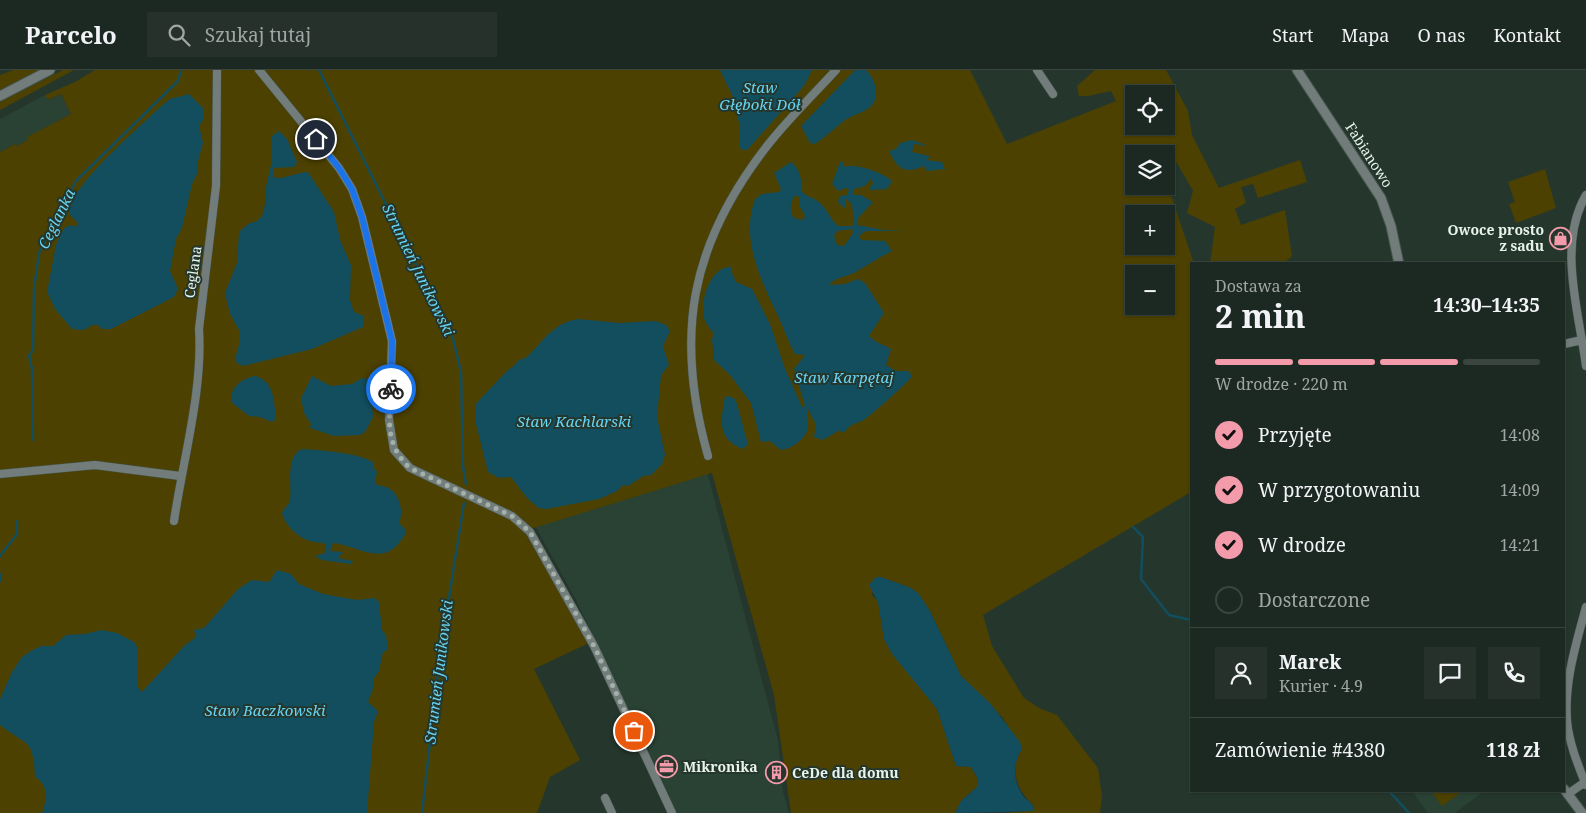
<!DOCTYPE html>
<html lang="pl">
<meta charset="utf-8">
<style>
body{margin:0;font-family:"Noto Serif",serif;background:#25312a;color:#f1f3f6;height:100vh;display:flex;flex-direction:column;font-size:19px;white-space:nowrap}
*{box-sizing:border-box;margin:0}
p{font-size:16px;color:#a0a6a5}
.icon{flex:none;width:28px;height:28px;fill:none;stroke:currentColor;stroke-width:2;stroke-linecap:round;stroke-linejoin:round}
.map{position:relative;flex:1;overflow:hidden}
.panel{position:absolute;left:1190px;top:192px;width:375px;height:530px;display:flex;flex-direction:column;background:#1c2922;border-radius:0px;box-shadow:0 1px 4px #0004,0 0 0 1px #3a4540}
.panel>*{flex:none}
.controls{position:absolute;left:1125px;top:15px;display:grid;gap:10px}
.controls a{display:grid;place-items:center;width:50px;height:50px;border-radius:0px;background:#1c2922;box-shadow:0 1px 4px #0004,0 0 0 1px #3a4540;font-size:25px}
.pin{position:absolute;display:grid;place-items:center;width:42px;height:42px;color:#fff;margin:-21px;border:2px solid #fff;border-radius:50%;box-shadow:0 1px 5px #0007}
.courier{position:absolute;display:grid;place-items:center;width:50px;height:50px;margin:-25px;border:4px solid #1a73e8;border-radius:50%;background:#fff;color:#222;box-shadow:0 1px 6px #0007}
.overview em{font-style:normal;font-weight:700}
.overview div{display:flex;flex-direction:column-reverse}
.overview{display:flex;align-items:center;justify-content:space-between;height:85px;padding:0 25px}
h1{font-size:32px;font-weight:700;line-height:38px}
.bar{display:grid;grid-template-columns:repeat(4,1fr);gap:8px 5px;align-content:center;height:60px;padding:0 25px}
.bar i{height:6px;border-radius:4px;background:#3a4540}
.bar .on{background:#f39aab}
.bar p{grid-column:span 4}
.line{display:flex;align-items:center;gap:12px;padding:0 25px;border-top:1px solid #3a4540}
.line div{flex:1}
.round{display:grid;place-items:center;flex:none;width:52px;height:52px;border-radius:0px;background:#25312a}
ol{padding:0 25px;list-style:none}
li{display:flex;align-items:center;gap:15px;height:55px}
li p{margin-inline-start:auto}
li .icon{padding:5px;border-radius:50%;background:#f39aab;color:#111;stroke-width:4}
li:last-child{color:#a0a6a5}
li i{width:28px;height:28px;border:2px solid #3a4540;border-radius:50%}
header{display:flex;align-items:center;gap:30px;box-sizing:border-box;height:70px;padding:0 25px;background:#1c2922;border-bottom:1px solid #3a4540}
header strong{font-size:24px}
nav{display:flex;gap:28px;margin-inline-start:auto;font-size:18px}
.search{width:350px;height:45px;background:#25312a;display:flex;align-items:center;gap:12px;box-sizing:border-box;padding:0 18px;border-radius:0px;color:#a0a6a5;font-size:19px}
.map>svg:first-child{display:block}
.built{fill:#294234}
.green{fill:#4c4101;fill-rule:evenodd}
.water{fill:#124e5e;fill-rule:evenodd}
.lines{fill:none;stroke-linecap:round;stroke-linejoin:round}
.stream{stroke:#124e5e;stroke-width:2.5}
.minor-casing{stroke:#44554c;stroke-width:9}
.tertiary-casing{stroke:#44554c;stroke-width:11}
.minor{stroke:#717c7b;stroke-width:8}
.tertiary{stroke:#717c7b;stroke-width:9}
.done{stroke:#a4b1a9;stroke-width:5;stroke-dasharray:0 9}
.route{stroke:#1a73e8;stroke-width:6}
.labels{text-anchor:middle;stroke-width:4;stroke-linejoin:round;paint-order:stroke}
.street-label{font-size:14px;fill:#e8f3ec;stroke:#25372d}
.poi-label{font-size:14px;font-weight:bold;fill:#e8f3ec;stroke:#25372d;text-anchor:start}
.water-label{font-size:15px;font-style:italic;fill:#67d4f4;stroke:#25372d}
</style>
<header>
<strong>Parcelo</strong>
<div class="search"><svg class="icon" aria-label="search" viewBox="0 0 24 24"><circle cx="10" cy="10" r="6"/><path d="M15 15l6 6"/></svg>Szukaj tutaj</div>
<nav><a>Start</a><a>Mapa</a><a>O nas</a><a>Kontakt</a></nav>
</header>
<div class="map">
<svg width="1586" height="743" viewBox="0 0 1586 743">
<rect width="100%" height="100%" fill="#25372d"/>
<!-- built -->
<path class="built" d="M61,24L71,44L28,67L29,70L16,76L15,74L0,82V49L45,25L49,30Z
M706,398L778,671L783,722L789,743H676L576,530L534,454Z
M1412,721H1484L1455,743H1428Z"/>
<!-- green -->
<path class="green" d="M14,0H39L0,20V5Z
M63,0H74L0,40V32Z
M95,0H970L1007,74L1116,31L1111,21L1088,26H1079L1077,16L1095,0H1166L1188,41L1192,65L1219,118L1300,90L1307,112L1258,128L1253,114L1241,117L1246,133L1235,139L1241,155L1285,140L1292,186L1283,194H1210L1215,157L1187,143L1193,121L1177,93L1166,94V84H1134V116H1166V110L1194,194H1191V422L983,545L992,576L1024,628L1039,638L1057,645L1098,698L1102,726L1100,743H1006L1033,740V735C1016,719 1009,699 1022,679L1002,647L961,606L930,541L911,518L881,507H876L872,525L878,531L884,569L937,639L956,696L971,697L978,709V716L961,731L955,743H791L774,625L712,403L524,461L589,573L534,599L580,690L550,707L537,743H0V82L15,74L16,76L28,70L27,67L71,44L61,24L48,30L45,25L75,12ZM1134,24H1166V56H1134ZM1134,144H1166V176H1134ZM1134,204H1166V236H1134Z
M1545,99L1556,138L1516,153L1509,134L1515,132L1508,112Z
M1431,721H1463L1442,736Z"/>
<!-- water -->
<path class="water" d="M720,0H812L804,16L747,80H743L740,78L739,53L734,29Z
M855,0H866C875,8 882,28 869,38C862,43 853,45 845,50C835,58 825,67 815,74L810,73L801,56Z
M189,24L203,38L204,48L199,56L203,73L198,91V102L192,114L182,158L176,169L170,201L178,219L174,227L111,259H102L98,255H92L84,260L72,259L55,239L47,222L56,175L64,158L71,155L76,157L78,153L69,144C68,117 139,58 160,37L170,29Z
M279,61L287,69L297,92L294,97L274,98L273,107C282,111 297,102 308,102L334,142L340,170L351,195L350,230L354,242L364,246L363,257L312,279L243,296L237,293L235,289L239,275V260L230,244L225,223L237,193L239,162L248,154L257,151L262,146L266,130V117L271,95L272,66Z
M912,70L928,76L914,74L912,82L929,86L930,87L926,90L942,92L945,99L927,101L924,96C904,105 897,98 889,81L896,79L900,73Z
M791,92C800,98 802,111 802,121C806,127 810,126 816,130C826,136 829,148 838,156H853L854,154L852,134L845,128L846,137L844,138L838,132L840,126L847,125L849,120L846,118L838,121L832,114L840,92H843V97C856,93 882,102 892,111L887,119L871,120L869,119L873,113L871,109L865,116L854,119V125H861L873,132L858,148L857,155L884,160L907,161H866L860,165L859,168L862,170L885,171L892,181C880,187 866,196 854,203C845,207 836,207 829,215L845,214L858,209L865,213L884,243L869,266L875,271L891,279L886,295L896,301H908L912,306C911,310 871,345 865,349C857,354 850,353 845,362L838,361L823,370L814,367L816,355L808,339C806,346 809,351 808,358C806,369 791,379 781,380L770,371L761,372L751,333L730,305L714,290L712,269L714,264C711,260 707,255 705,251C698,234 710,195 732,197V203L736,212L752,219L770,254L784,296L802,337L805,336L794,299L805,285L795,284C788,271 784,259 778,246C761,210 740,169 755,129L762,124L779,122L781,119L774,103ZM795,125L800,128L799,135L805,146L803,150L794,148C789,141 790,132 795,125ZM852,159L853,163L844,176L837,175L834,166L837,161Z
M579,249L619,253L656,251L666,255L670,261L663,276L669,295L661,305L657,347L665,385L662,394L651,405L643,406L628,416L623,415L617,421L599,429L546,439L539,438L527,428L511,407L499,408L488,402L475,350V335C484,324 495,314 504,304C509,298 512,299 518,291C520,289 525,289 528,286C544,270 554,252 579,249Z
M255,306C275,311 274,333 276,349L272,352L260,347L249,346L231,332C231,316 241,309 255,306Z
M312,306L331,316L352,314L362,308L374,310L376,313L372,332L373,347L365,362L360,365L334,366L310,358L311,354L304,343L301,328Z
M728,326L735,329L737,334L748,374L743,379C716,369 721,349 725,327Z
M302,379C320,380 361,383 374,393V398L377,402L375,413C379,417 381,415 386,417C400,422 404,442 399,453L405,459C406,466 403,468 399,473C381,496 356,475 333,473L330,481L343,482L338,488L353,491L351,494L322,490L315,486L325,483L326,474C321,472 315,473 310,471C297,467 285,455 282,443C284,438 289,435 290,430C292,416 285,386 302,379Z
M277,500L291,504L299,514L323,524L357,530L375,528L379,532C380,542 381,550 382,560L386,565L388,580L383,582L379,601L373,610L374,616L368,632L378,641L374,652L367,743H42C47,730 49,715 35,707C33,666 27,677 0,655V629L12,602L22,587L31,581L41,576H53L66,565L85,564L101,560L117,563L134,572L138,579V617L142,622L184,576L196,567L194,560L204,558L238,519L252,510L269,512Z
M876,507H881L911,518L919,524L930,541L961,606L990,633L1020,672L1022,679C1012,694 1013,714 1025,728C1030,732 1033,734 1034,741L955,743L961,731L978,716V709L971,697L956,696L937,639L892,584L884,569L878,532L869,515Z"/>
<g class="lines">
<!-- stream -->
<path class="stream" d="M319,0L453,269L461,302L463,397L466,414
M33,370L32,299L29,286L33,280L34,219L39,183L76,111L178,11L181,0
M1133,457L1143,467L1141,509L1169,545L1191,550
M0,486L17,464V451
M0,504V511
M1389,721L1409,743
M422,743L440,584L464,433"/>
<defs>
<path id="minor" d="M259,0L339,98L352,119L362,147L392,271L389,350L394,380L410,398L512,446L530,462L594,576L672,743
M1037,0L1053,24
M1586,125C1557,174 1579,242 1586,296
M1564,274L1582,270
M708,386C674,265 690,175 767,76C788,49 813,25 836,0
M0,404L95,395L180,406
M174,451C183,390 203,320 199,259L216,116L217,0
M1586,537C1576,574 1564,612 1567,651C1569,673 1578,695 1586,715
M1568,724L1585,712
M605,728L612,743"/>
<path id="tertiary" d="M1297,0L1381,128L1391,156L1399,194
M0,26L50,0
M1564,719L1582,743"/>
</defs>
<!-- minor casing -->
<use href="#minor" class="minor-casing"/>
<!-- tertiary casing -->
<use href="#tertiary" class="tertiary-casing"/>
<!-- minor -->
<use href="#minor" class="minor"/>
<!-- tertiary -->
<use href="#tertiary" class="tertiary"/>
</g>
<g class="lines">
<!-- done -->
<path class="done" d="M391,319C389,351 385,375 410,398L512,446L530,462L594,576L634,661"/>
<!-- route -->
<path class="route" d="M316,69L339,98L352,119L362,147L392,271L391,319"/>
</g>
<!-- icons -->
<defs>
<symbol id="shop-ring" viewBox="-11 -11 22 22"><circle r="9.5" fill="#25372d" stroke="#f39aab" stroke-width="1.5"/><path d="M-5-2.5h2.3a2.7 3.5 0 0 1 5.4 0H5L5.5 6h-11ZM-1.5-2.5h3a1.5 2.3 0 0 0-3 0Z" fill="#f39aab"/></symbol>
<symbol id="office-ring" viewBox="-11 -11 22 22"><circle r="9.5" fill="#25372d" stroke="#f39aab" stroke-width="1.5"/><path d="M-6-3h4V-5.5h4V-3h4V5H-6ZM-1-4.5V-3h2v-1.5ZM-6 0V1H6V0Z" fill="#f39aab"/></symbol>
<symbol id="building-ring" viewBox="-11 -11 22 22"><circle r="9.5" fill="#25372d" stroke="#f39aab" stroke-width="1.5"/><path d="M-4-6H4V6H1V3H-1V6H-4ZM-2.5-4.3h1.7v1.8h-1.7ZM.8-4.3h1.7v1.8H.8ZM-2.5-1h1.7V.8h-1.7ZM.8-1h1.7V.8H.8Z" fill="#f39aab"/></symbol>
</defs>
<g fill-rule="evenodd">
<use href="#shop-ring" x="1548" y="156" width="25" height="25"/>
<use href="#office-ring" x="654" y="684" width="25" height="25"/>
<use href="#building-ring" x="764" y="690" width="25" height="25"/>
</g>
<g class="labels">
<!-- street labels -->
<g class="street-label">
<text transform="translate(1369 85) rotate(57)" y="5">Fabianowo</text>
<text transform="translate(193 202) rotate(-82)" y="5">Ceglana</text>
</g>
<!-- poi labels -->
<g class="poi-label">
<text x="1544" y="165" text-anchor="end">Owoce prosto<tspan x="1544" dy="16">z sadu</tspan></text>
<text x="683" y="702">Mikronika</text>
<text x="792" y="708">CeDe dla domu</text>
</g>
<!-- water labels -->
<g class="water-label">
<text x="760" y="23">Staw<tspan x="760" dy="17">Głęboki Dół</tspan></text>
<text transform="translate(57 149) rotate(-64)" y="5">Ceglanka</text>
<text transform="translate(418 200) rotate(64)" y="5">Strumień Junikowski</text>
<text x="844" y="313">Staw Karpętaj</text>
<text x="574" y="357">Staw Kachlarski</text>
<text transform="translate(439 602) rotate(-83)" y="5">Strumień Junikowski</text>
<text x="265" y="646">Staw Baczkowski</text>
</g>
</g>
</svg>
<div class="controls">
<a><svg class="icon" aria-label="locate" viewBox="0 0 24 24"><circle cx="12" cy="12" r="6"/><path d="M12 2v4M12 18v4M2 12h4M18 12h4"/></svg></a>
<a><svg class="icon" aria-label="layers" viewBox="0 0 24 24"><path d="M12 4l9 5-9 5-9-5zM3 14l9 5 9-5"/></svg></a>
<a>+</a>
<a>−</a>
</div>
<div class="pin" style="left:634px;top:661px;background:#ea580c"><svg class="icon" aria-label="bag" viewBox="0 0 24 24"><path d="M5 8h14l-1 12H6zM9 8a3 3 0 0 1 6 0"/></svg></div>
<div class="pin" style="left:316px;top:69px;background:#1f2937"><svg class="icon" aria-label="home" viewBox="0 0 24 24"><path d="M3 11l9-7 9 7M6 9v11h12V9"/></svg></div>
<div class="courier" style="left:391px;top:319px"><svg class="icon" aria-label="bike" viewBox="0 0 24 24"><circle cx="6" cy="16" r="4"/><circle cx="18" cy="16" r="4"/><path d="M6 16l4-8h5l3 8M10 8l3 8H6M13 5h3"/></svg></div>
<section class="panel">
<div class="overview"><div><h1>2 min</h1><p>Dostawa za</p></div><em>14:30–14:35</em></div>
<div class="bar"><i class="on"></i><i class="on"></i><i class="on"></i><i></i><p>W drodze · 220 m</p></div>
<ol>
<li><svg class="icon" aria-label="check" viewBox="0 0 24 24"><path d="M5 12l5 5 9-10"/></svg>Przyjęte<p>14:08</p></li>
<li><svg class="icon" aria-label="check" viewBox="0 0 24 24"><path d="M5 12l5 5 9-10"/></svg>W przygotowaniu<p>14:09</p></li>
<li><svg class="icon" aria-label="check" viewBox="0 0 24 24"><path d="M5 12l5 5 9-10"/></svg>W drodze<p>14:21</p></li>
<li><i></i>Dostarczone</li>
</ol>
<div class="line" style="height:90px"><a class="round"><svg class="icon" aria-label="person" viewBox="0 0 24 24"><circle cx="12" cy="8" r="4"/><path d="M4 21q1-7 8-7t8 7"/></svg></a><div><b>Marek</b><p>Kurier · 4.9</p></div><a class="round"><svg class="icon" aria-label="chat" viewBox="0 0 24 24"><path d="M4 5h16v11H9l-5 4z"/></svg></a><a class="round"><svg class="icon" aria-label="phone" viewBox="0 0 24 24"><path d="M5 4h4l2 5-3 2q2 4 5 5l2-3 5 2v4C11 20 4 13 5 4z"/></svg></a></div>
<div class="line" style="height:65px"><div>Zamówienie #4380</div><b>118 zł</b></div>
</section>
</div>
